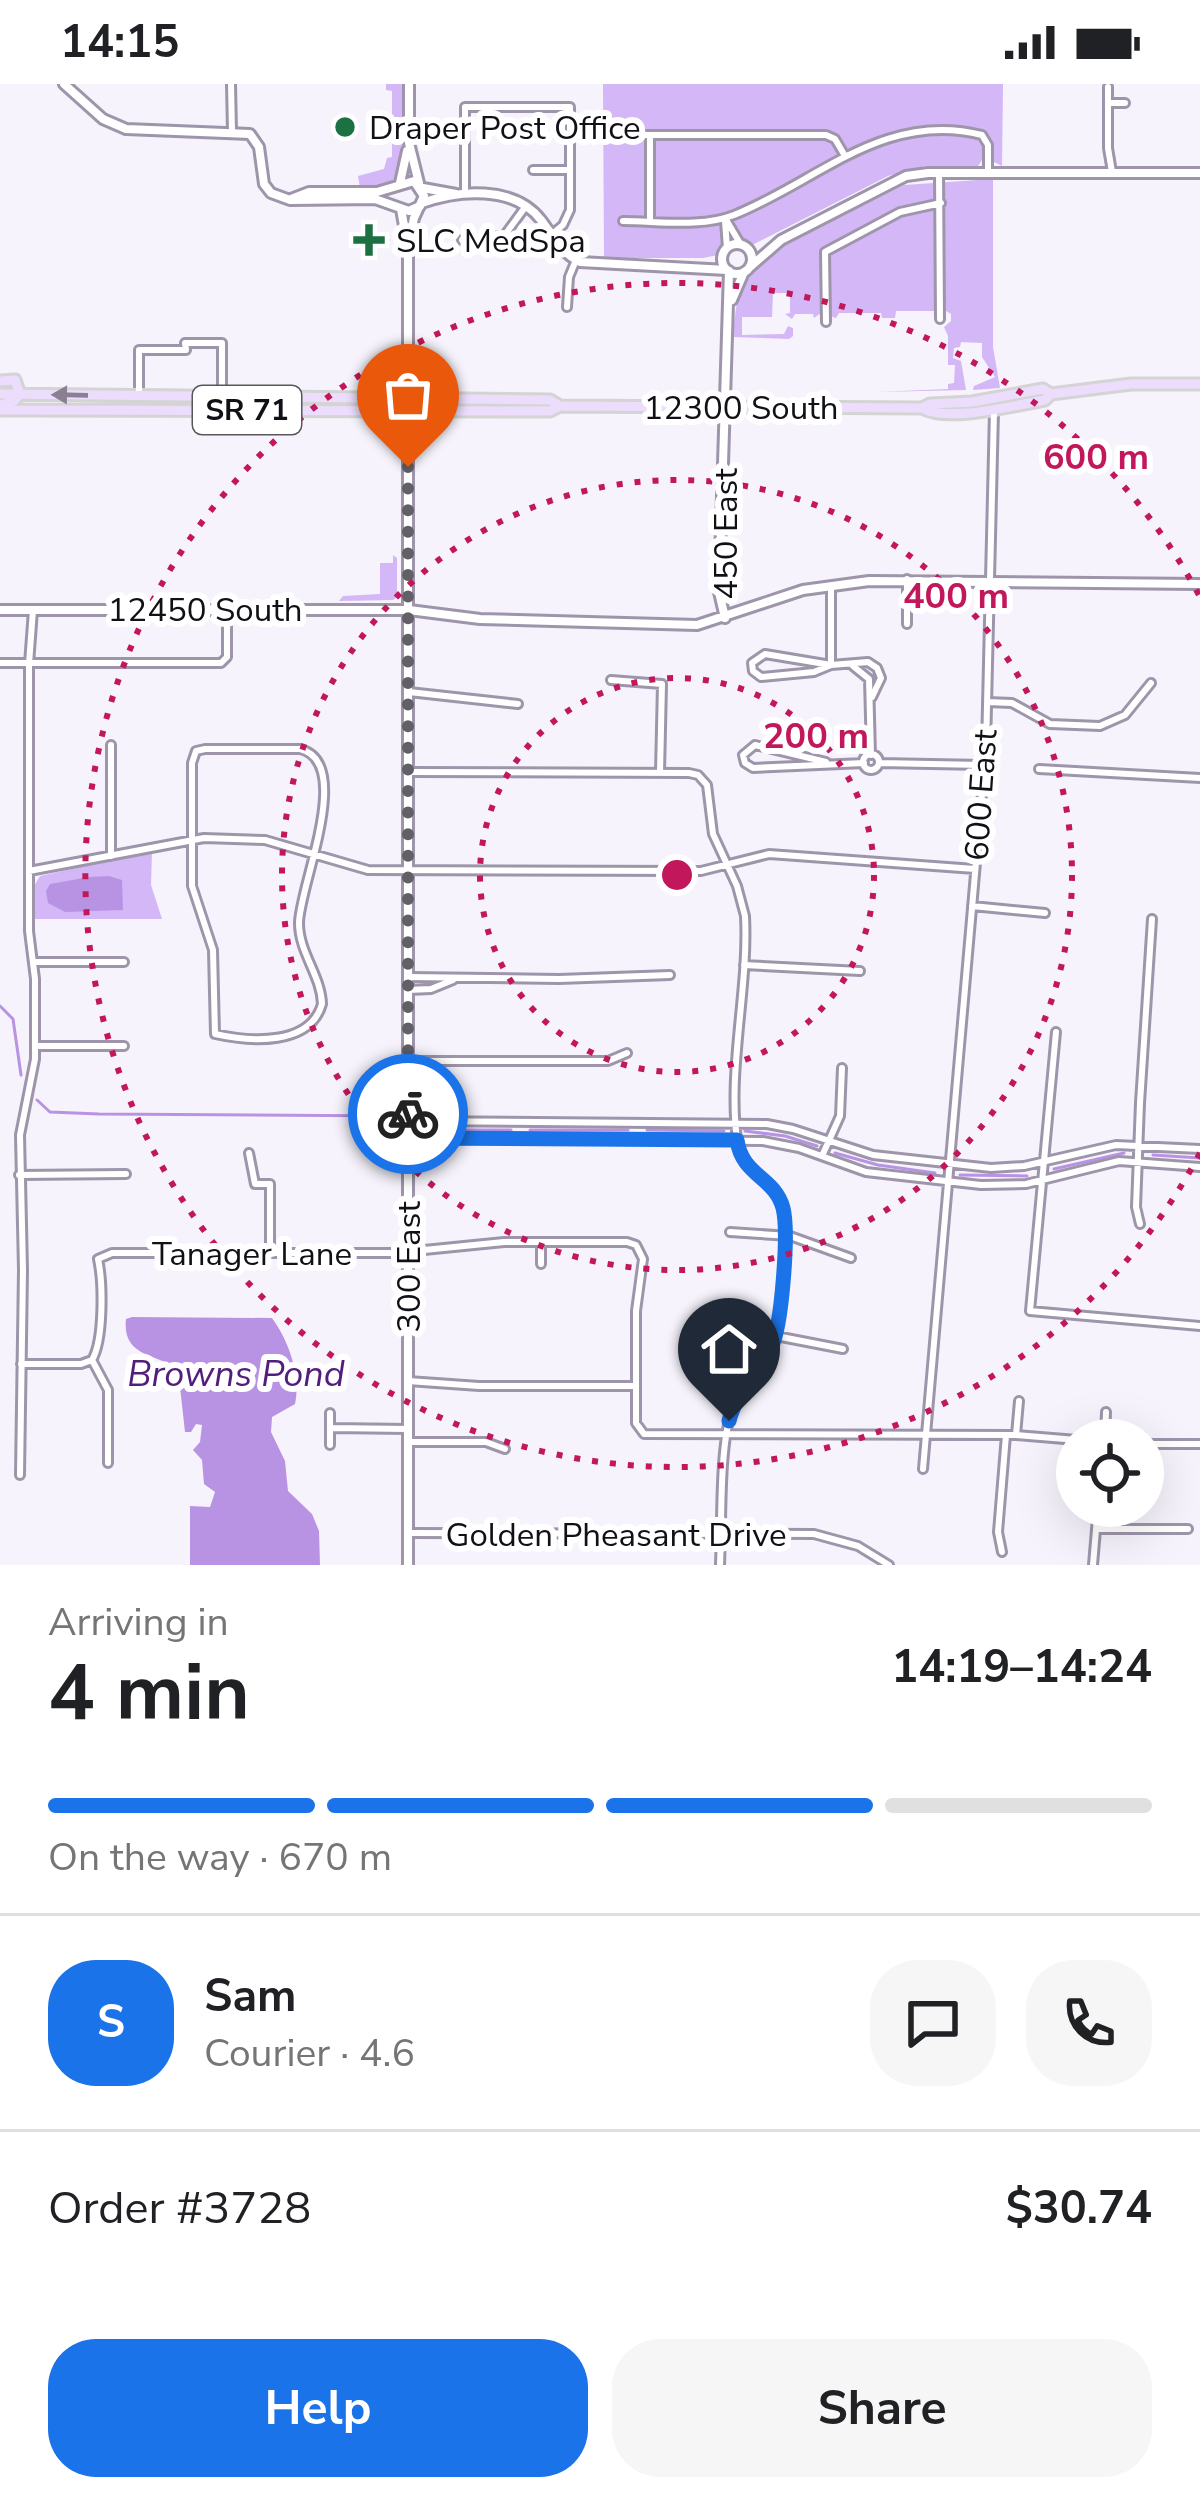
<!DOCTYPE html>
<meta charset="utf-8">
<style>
body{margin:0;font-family:"Nunito Sans",sans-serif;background:#f6f6f6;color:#202124;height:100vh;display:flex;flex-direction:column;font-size:45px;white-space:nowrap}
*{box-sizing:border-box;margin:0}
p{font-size:39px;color:#757577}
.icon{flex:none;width:66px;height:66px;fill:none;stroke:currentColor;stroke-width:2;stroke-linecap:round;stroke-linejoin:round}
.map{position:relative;height:1481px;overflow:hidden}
.drawer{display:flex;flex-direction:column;background:#fff;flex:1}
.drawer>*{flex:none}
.buttons{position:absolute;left:1056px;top:1335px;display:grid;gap:24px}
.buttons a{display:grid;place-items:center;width:108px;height:108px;border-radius:50%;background:#fff;box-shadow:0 12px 48px #0002;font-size:60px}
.pin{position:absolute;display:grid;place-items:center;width:102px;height:102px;color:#fff;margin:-123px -51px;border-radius:50% 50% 50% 0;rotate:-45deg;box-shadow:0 0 12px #0007}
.pin .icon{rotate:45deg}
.courier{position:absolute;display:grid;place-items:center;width:120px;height:120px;margin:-60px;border:9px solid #1a73e8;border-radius:50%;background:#fff;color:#222;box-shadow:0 3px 15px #0007}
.overview em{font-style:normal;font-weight:700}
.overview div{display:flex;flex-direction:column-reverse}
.overview{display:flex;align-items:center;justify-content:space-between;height:204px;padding:0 48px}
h1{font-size:78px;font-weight:700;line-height:90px}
.bar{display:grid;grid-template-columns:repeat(4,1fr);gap:18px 12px;align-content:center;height:144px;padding:0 48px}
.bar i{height:15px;border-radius:9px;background:#e0e0e0}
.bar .active{background:#1a73e8}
.bar p{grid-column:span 4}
.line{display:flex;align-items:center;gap:30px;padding:0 48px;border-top:3px solid #e0e0e0}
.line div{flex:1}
.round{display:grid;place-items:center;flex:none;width:126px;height:126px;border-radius:48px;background:#f6f6f6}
.button{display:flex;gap:24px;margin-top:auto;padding:24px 48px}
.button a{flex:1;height:138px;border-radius:48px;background:#1a73e8;color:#fff;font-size:48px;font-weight:700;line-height:138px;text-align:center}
.button a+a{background:#f6f6f6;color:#202124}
.status{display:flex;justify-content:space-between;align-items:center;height:84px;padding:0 60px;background:#fff;direction:ltr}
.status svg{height:33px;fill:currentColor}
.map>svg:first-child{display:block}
.green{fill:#d3b7f6}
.water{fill:#b893e4}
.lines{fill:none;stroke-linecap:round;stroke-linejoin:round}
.stream{stroke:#b893e4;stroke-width:3}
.minor-casing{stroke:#9e95aa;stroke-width:12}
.tertiary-casing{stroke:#9e95aa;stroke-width:14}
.secondary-casing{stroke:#9e95aa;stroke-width:14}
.primary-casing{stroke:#d4d4d5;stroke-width:15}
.minor{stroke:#fff;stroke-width:6}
.tertiary{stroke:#fff;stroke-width:8}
.secondary{stroke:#fff;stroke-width:8}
.primary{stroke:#ebddfb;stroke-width:9}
.oneway{fill:#898094}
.done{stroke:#625f66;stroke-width:12;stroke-dasharray:0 21.6}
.route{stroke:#1a73e8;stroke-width:15}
.ring{fill:none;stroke:#c2185b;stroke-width:6;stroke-dasharray:6 12}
.poi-dot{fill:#1c7143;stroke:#fff;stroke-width:4.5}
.labels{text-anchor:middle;stroke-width:12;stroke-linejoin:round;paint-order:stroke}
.shield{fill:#fff;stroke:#59575c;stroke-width:3}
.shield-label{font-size:30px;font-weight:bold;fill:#120f16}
.poi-label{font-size:33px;fill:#120f16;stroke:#fff;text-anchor:start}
.street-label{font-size:33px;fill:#120f16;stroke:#fff}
.water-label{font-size:36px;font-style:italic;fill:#511e7c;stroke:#fff}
.centre{fill:#c2185b;stroke:#fff;stroke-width:6}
.ring-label{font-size:36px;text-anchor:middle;font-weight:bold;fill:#c2185b;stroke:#fff;stroke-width:12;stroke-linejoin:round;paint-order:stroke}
</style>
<div class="status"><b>14:15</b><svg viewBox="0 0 49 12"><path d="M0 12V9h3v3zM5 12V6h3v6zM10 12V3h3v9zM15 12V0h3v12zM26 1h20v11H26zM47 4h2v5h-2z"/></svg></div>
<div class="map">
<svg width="1200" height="1481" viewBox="0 0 1200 1481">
<rect width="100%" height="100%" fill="#f6f3fc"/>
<!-- green -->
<path class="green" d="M386,0H402L403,77L397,83L402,85L389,101L377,102L378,106L360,104L358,92L384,85L387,74L392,73V58H400L392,55V7L386,6Z
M603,0H1003L1002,82L984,73L978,82H926L888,92L748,163L741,161L726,136L727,164L723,170L703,174H604Z
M993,95V263L1000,304L973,306L974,302L995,293L982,273V259L961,258L960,263L954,264L953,274L961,277L966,306L877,308L948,305V300L954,299L955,281H948V252L944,243L951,237V230L946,227H896L895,234H882L881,229H839L836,234L821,229L814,234L813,230H795L792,235L785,230L790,229V209H773L772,233H742V251L784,250L788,242L793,244V252L789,255L732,253L739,204L764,172L904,101Z
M393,471L397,474V513L393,516L339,517L343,512L380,510V479H393Z
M152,767L151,801L162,835H35L34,802L40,792Z"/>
<!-- water -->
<path class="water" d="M89,793L109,792L122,796L123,826L65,828L48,819L46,807L50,800Z
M132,1233L272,1234C289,1257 301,1292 295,1320L272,1333L271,1348L285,1377L288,1407L312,1430L319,1447L320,1481H190V1422L210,1423L215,1408L204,1400L202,1376L193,1366L200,1358L202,1341L196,1340L191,1348H185L178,1285C155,1269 122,1273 126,1235Z"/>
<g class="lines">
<!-- stream -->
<path class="stream" d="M0,922L13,935L21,991
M37,1016L50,1028L99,1030L396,1032
M418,1046H511
M530,1046H628
M647,1046L724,1047
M745,1047L785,1052L817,1062
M835,1069L878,1081L935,1089
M1153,1071L1200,1074
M1054,1085L1124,1069
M960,1091L1027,1092"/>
<defs>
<path id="minor" d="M231,0L232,47
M1108,3V64L1112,88
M1108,19H1125
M610,51H826L835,55L845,72
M533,86H570
M939,89L940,235
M465,110V23H570V126L563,141L551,151
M725,134L741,161
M623,137C658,137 701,144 734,131C817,98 884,26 982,51L988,61V89
M650,137V51
M725,137L727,164
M462,156L504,152L526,122
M567,223L569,193L576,176
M826,238L825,168L900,128L941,119
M139,312V266H186L185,259H222V312
M907,495V540
M831,502V581
M0,579H221L227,573V525
M831,581L814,588L761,593L753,587L752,579L765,570L831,581L868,578L877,584L881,594L872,613
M853,582L869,595L871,671
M611,596L662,600L660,689
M409,608L518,620
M987,618L1012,619L1050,640L1100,642L1125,631L1151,599
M205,665H300C355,678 299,803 299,839C299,869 321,891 322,920C310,962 251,958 215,950L213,866L192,802V679L196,667Z
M863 678a8 8 0 1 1 16 0a8 8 0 1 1-16 0Z
M826,678L755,661L743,671L745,679L753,684L864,679
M879,679L983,681
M1039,685L1200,694
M409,688L689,689L698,691L707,701L713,750L737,802L745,832C749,905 726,991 738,1062C742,1087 764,1091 777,1111C792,1134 782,1199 780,1229C776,1274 744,1287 732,1325C719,1365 722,1437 720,1481
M111,772V661
M29,787L204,754L265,756L368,786L701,787L769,770L975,785
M972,822L1045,829
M34,878H124
M744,881L860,887
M408,893L559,895L670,891
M408,906L431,905L453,896
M1056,948L1030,1227L1200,1242
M35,962H124
M408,977H608L627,969
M408,1037L767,1040L793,1045L873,1071L991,1084L1024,1082L1116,1061L1200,1065
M409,1054L763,1057L799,1064L866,1088L981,1101L1026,1100L1119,1077L1200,1083
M249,1069L255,1100H270V1169
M822,1072L840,1032L842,984
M19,1091L126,1090
M1140,1140L1136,1123L1140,1019L1152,835
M730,1148L790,1152L851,1174
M541,1180V1158
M776,1252L843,1265
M723,1254L760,1283
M92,1276C104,1256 103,1198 98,1175L112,1169H394L504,1158H627L636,1161L643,1175L636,1227V1339L644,1350L1016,1351L1077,1356
M92,1276L108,1306V1379
M21,1280H81L92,1276
M408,1297L479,1302H636
M330,1329V1361
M330,1344L408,1345
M1016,1351L1019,1317
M1105,1356L1106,1328
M408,1358H486L505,1365
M1143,1360H1200
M923,1385L986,664L994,327
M20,1391L23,1186L20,1051L35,975V895L29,847V580L33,526
M1096,1445H1188
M407,1449L814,1450L858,1462L889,1481
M1002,1468L998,1448L1006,1351
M1093,1481L1098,1422"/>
<path id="tertiary" d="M64,0L103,35L126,45L250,50L259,63L264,100L271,109L290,116L375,115L409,127L420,122
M409,0V59L419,99
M400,99L407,67
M423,104L456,110
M291,115L309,108H377L414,97L424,112L414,134L408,164
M422,119C458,106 514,101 541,136C554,153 560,168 580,178L727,186
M401,125L408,164V314
M722 175a15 15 0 1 1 30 0a15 15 0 1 1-30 0Z
M750,183L781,156L906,92L928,89H1200
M732,216L744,188
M0,526H409L480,535L697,541L803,506L869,497L1200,500
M725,534L719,508L729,187"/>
<path id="secondary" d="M408,1481V325"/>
<path id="primary" d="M0,297L15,296L20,310L14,317L0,321
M0,310L550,316L560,322L922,324C948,339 1015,321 1045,316L1051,310
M922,324L930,320L972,318L1043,305L1051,310L1131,300H1200
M0,326L550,327L560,322"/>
</defs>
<!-- minor casing -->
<use href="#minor" class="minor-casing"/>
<!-- tertiary casing -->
<use href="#tertiary" class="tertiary-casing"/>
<!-- secondary casing -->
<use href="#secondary" class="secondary-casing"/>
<!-- primary casing -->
<use href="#primary" class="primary-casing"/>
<!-- minor -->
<use href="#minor" class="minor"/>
<!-- tertiary -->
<use href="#tertiary" class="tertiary"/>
<!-- secondary -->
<use href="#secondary" class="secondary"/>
<!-- primary -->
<use href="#primary" class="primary"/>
</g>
<!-- one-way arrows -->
<defs><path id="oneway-solid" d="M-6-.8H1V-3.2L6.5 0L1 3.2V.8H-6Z" transform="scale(3)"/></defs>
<use class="oneway" href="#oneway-solid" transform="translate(70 311) rotate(-179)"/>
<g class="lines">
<!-- done -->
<path class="done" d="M408,383V1030"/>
<!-- route -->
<path class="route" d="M408,1030L409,1054L737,1056C742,1092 775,1093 783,1124C789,1148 782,1242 771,1264C759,1291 736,1307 729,1337"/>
</g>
<!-- distance rings -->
<g class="ring">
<circle cx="677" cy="791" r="197"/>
<circle cx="677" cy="791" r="395"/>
<path d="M1200 1069A592 592 0 1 1 1200 513"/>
</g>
<!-- markers -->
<g class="poi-dot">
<circle cx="345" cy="43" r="12"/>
<path d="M363 138h12v12h12v12h-12v12h-12v-12h-12v-12h12z"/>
</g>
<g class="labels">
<!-- shield labels -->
<rect class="shield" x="193" y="302" width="108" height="48" rx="9"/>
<g class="shield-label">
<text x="247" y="336">SR 71</text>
</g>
<!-- poi labels -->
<g class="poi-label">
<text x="369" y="55">Draper Post Office</text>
<text x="396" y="168">SLC MedSpa</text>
</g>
<!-- street labels -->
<g class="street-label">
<text x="741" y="335">12300 South</text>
<text transform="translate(725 450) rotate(-90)" y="12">450 East</text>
<text x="205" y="537">12450 South</text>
<text transform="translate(980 711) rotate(-86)" y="12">600 East</text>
<text x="252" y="1181">Tanager Lane</text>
<text transform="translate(408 1183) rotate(-90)" y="12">300 East</text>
<text x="616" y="1462">Golden Pheasant Drive</text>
</g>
<!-- water labels -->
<g class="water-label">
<text x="236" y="1302">Browns Pond</text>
</g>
</g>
<circle cx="677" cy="791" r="18" class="centre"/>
<g class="ring-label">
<text x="1096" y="385">600 m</text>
<text x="956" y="524">400 m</text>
<text x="816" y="664">200 m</text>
</g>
</svg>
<div class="buttons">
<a><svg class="icon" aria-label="locate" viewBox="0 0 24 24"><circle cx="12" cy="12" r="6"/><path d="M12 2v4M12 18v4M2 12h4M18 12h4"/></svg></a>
</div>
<div class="pin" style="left:408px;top:383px;background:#ea580c"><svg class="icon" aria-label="bag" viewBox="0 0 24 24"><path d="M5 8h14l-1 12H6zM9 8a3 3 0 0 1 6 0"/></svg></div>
<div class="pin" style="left:729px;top:1337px;background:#1f2937"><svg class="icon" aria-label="home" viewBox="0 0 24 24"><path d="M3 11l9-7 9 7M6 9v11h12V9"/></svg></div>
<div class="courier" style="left:408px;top:1030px"><svg class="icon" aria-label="bike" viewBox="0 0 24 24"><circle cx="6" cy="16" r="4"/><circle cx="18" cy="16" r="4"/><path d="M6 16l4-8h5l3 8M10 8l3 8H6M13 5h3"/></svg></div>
</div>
<section class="drawer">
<div class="overview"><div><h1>4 min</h1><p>Arriving in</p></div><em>14:19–14:24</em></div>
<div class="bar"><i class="active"></i><i class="active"></i><i class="active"></i><i></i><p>On the way · 670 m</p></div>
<div class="line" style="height:216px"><b class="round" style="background:#1a73e8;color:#fff">S</b><div><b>Sam</b><p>Courier · 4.6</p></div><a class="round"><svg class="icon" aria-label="chat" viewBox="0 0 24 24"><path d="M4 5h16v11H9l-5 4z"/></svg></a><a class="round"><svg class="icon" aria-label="phone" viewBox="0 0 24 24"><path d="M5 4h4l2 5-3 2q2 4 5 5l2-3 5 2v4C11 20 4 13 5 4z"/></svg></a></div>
<div class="line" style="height:156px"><div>Order #3728</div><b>$30.74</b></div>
<div class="button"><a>Help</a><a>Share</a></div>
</section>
